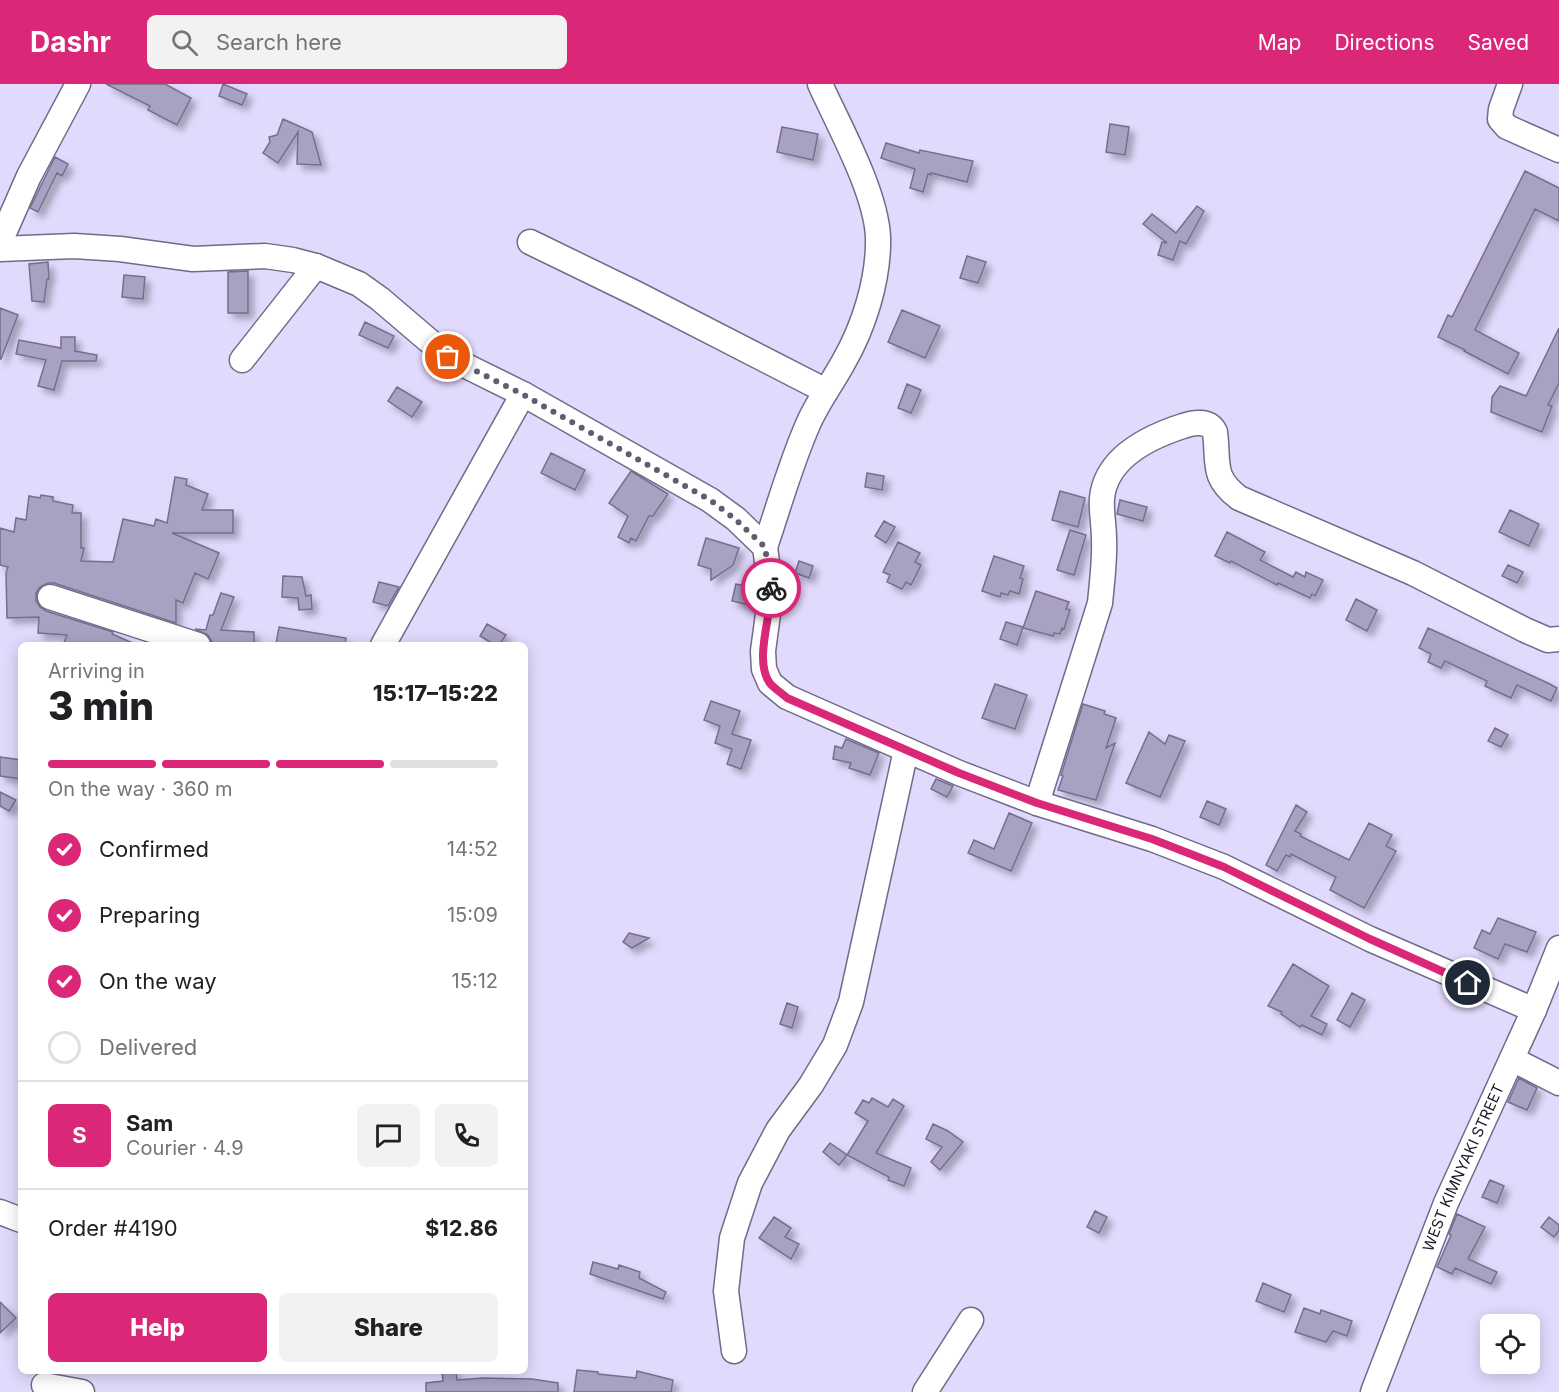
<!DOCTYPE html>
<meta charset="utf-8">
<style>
body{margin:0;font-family:Inter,sans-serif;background:#f2f2f2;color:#202124;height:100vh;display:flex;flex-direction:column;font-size:22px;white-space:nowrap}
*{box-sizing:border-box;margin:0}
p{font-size:20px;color:#757577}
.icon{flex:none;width:33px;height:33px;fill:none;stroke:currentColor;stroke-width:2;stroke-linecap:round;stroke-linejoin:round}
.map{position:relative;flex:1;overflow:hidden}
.drawer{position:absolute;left:18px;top:558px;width:510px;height:732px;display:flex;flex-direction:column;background:#fff;border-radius:9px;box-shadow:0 3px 15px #0003}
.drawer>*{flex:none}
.fabs{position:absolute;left:1480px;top:1230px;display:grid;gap:12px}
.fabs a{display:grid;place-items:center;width:60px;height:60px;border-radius:9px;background:#fff;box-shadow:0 3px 15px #0003;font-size:30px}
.pin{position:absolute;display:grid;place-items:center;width:51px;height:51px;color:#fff;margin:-26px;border:3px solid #fff;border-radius:50%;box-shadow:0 2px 6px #0007}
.courier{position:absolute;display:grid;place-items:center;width:60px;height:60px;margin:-30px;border:4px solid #db2777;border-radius:50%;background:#fff;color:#222;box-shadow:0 2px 8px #0007}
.overview em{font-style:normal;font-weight:800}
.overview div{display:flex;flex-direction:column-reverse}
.overview{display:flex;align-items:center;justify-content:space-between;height:102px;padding:0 30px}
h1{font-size:39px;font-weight:800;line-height:45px}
.bar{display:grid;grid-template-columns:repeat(4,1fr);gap:9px 6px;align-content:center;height:72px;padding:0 30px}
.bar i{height:8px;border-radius:4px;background:#e0e0e0}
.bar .selected{background:#db2777}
.bar p{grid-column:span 4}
.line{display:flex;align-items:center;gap:15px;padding:0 30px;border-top:2px solid #e0e0e0}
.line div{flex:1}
.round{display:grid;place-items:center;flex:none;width:63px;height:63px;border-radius:9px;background:#f2f2f2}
ol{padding:0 30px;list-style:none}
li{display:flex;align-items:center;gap:18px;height:66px}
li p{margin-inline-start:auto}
li .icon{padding:6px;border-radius:50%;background:#db2777;color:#fff;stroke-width:4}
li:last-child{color:#757577}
li i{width:33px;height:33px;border:3px solid #e0e0e0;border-radius:50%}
.primary-button{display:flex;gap:12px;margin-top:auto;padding:12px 30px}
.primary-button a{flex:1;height:69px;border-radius:9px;background:#db2777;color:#fff;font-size:24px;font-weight:800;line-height:69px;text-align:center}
.primary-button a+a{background:#f2f2f2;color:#202124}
header{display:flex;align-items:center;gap:36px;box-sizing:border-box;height:84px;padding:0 30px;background:#db2777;color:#fff}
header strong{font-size:28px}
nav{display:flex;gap:33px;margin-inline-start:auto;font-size:21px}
.search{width:420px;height:54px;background:#f2f2f2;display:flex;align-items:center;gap:15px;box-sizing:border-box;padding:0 21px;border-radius:9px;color:#757577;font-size:22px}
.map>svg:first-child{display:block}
.building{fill:#a9a1c2;stroke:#756e8d;stroke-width:1.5;filter:url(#shadow)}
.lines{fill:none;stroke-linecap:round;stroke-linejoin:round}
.minor-casing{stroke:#726a89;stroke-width:27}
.minor{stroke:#fff;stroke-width:24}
.done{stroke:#615d71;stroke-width:6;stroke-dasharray:0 10.8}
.route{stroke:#db2777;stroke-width:8}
.labels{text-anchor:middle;stroke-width:5;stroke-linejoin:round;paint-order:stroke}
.street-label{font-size:15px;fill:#1c1926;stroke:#fff}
</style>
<header>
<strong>Dashr</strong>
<div class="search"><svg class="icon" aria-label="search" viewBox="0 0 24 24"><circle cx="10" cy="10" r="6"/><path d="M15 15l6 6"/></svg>Search here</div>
<nav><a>Map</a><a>Directions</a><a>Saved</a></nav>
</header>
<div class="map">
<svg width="1559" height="1308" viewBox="0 0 1559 1308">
<defs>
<filter id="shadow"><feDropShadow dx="5.5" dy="5.5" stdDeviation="3" flood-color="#0004"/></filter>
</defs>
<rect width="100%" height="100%" fill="#e2dafd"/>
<!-- building -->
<path class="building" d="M106,0H165L191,14L177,41L148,26L150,22Z
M223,0L247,10L242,21L219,12Z
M283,35L312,48L321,81L297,80L298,48L278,79L263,69L270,58L269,53L277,51Z
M1110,40L1129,43L1125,71L1106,68Z
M782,43L818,50L813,76L777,68Z
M886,59L919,69L920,66L973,77L967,98L931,89V91L928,90L923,108L910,104L915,85L881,74Z
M55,73L68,80L62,92L57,89L38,128L30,124Z
M1525,87L1559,104V137L1535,125L1475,246L1519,269L1508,290L1464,267L1465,266L1438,253L1448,231L1452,233Z
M1197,122L1204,127L1186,160L1180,157L1173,176L1158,171L1162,158L1167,159L1143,140L1152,130L1176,149Z
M967,172L986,178L978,199L960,194Z
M48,178L49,195H47L44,218L32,217L29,180Z
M248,187V229H228V188Z
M124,191L145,193L143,215L122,213Z
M0,224L18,231L1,275H0Z
M902,226L940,242L925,274L888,258Z
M365,238L394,252L388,264L359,251Z
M1559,244V299L1548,321L1552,322L1542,348L1491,328L1492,313L1500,302L1526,312Z
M61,253H75V267L97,271L96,277H62L54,306L38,302L46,276L16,270L19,256L61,264Z
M907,300L921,306L911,329L898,324Z
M397,303L422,318L412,333L388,317Z
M551,369L585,386L575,406L541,389Z
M631,387L668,410L653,432H649L636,457L631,454L629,459L618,453L628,432L609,419Z
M867,389L884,392L882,406L865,403Z
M175,393L187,395L186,401L208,410L202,426H233V449H172L219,469L208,495L195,489L183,519L176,516V539L54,499H48L40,503L36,509V517L40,523L46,527L113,548L112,550L137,561H63L67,551L38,549L39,533L7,534L6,489L8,483L0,481V444L14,448L16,434L26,436L29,412L40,414L41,411L53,413V417L73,421L72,429H81V464H84L81,477L113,478L123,435L154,442L156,435L167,439Z
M1060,407L1085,414L1078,443L1052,436Z
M1120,416L1147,423L1143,437L1117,430Z
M1510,426L1539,440L1529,462L1499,448Z
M884,437L895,443L886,459L875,452Z
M1070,446L1086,451L1074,491L1057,486Z
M1227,448L1265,468L1260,476L1293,493L1296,488L1305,493L1306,488L1323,496L1315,512L1312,510L1310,514L1278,499L1277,501L1231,477L1230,479L1215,472Z
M706,454L739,464L733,481L711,496V485L698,481Z
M898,458L920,469L915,478L921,481L911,501L906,498L902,505L887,498L890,491L883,488Z
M994,472L1024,482L1020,494L1023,495L1019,510L1010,507L1008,511L1001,509L1000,513L982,507Z
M799,477L813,482L809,494L795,489Z
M1508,481L1523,488L1517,499L1502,492Z
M283,492L302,493L306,512L311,511L312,525L299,526L298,514L282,513Z
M379,498L399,503L388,522L373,518Z
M736,500L754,504L750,521L732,517Z
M1036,507L1069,518L1066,525L1070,526L1064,545L1062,544L1060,550L1054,549L1053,552L1023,544Z
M221,509L234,513L221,546L254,548V561H219L212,558L208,551L195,545L206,546L210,531H213Z
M1356,515L1377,526L1367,547L1346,536Z
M1006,538L1023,543L1017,561L1000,555Z
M487,540L506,551L499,561H495L480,552Z
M279,543L346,554L345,561L276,560Z
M1428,544L1550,600L1557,604L1551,617L1517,601L1511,614L1485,602L1487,597L1445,577L1441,584L1428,578L1431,570L1419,564Z
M995,600L1027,611L1015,645L982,634Z
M711,617L740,627L732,650L751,656L741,685L727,680L732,665L715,659L720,642L704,636Z
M1083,620L1105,627L1104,630L1116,634L1106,664L1115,659L1096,716L1058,706L1063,692L1061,691Z
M1495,644L1508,651L1501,663L1488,657Z
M1149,648L1165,660L1169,651L1185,657L1160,713L1126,699Z
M846,655L879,669L870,691L849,684L851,679L833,675L835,662L842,664Z
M0,673L21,676V695L0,692Z
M936,695L953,702L947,713L931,705Z
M0,708L16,716L9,727L0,722Z
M1207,717L1226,725L1219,741L1200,733Z
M1296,721L1307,728L1295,747L1301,750L1300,752L1349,776L1369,739L1392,751L1386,762L1396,767L1364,824L1330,806L1336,793L1291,770L1290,773L1286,771L1277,787L1266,781Z
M1009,729L1032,739L1011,787L968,769L974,756L994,765Z
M1498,834L1536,848L1527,868L1505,860L1498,875L1474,864L1482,846L1490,850Z
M629,849L649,854L632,864L623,858Z
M1293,880L1329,902L1311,932L1327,940L1322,951L1302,941L1300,943L1281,930L1282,928L1268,922Z
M1352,909L1365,916L1350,943L1337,936Z
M787,919L798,923L792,944L780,940Z
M1519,994L1537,1004L1527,1026L1508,1018Z
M872,1014L888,1023L893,1015L904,1022L876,1069L911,1084L904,1102L888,1096L889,1093L847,1071L868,1037L855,1029L863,1016L869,1019Z
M933,1040L948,1047L963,1058L940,1086L931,1078L942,1063L926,1055Z
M830,1059L847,1071L839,1081L823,1068Z
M1490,1096L1504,1102L1497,1119L1482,1113Z
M1095,1127L1107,1133L1099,1149L1087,1143Z
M1457,1130L1485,1143L1468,1175L1497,1188L1491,1200L1455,1184L1452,1190L1437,1183L1451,1151L1449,1150Z
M774,1133L791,1144L785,1153L799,1160L791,1175L759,1154Z
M1549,1133L1559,1141V1146L1554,1153L1541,1143Z
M593,1178L618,1185L619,1181L640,1188L639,1194L666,1208L663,1215L590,1190Z
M1263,1199L1291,1211L1284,1228L1256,1217Z
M0,1218L16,1234L0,1249Z
M1304,1224L1320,1230L1321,1226L1352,1237L1347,1252L1333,1247L1326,1258L1295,1248Z
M577,1286L598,1288V1290L636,1294L637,1287L673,1296L671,1308H574Z
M442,1287H456L457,1296L483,1294L532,1295L558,1299V1308H426V1299L443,1297Z"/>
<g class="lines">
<defs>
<g id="minor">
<path d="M1510,0L1501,25L1500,35L1507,43L1559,66"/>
<path d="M0,158L29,92L78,0"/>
<path d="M530,158L637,210L826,307"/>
<path d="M0,165L74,162L120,165L193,175L265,172L293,176L316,182L359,200L380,215L448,273L523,310L710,416L736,435L765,463L771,508L763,567L764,585L770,599L787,613L959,689L1037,719L1152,755L1224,783L1370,855L1534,926"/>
<path d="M242,276L316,182"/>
<path d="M765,463C779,422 791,378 809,338C818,318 832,299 843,279C864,243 879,195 878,153C876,108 839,42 820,0"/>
<path d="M50,513L198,561"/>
<path d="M383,561L523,310"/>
<path d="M1037,719L1100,519C1102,498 1105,476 1104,455C1104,441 1101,428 1102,414C1106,374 1149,353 1183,342C1194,338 1209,336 1215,348C1219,379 1211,393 1239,414L1413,489L1525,546L1548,556L1559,555"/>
<path d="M1512,975L1559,999"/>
<path d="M0,1128L21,1136"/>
<path d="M734,1267L726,1207L732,1154L750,1099L778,1046L811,1001L835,961L851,918L906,666"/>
<path d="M44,1301L82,1308"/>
<path d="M925,1308L971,1236"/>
<path id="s1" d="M1373,1308L1446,1119L1534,926L1559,864"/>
</g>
</defs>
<!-- minor casing -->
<use href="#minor" class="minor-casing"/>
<!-- minor -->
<use href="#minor" class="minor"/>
</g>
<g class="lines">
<!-- done -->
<path class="done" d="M448,273L522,310L710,416L735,435L765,463L771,504"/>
<!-- route -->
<path class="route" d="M771,504C772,531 754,574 769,598C773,604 782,609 787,614L959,689L1037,719L1152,755L1224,783L1370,855L1468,899"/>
</g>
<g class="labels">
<!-- street labels -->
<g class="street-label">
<text dy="5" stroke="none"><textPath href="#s1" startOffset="242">WEST KIMNYAKI STREET</textPath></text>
</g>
</g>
</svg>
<div class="fabs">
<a><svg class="icon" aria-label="locate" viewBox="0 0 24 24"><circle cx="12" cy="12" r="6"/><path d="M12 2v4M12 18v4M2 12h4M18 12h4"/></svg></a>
</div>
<div class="pin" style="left:448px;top:273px;background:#ea580c"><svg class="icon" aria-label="bag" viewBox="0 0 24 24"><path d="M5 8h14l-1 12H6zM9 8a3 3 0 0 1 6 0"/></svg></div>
<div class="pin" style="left:1468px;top:899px;background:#1f2937"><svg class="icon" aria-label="home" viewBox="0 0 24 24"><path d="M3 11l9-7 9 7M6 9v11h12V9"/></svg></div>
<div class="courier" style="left:771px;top:504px"><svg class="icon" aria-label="bike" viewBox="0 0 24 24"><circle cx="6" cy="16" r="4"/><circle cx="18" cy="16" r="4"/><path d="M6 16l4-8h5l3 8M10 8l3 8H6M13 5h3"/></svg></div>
<section class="drawer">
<div class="overview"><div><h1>3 min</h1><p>Arriving in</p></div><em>15:17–15:22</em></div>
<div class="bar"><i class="selected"></i><i class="selected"></i><i class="selected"></i><i></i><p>On the way · 360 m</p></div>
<ol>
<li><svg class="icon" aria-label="check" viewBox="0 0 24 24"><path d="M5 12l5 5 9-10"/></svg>Confirmed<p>14:52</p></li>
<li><svg class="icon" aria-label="check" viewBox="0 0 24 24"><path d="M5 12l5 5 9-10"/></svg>Preparing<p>15:09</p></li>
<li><svg class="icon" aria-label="check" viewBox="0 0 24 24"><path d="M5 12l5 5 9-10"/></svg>On the way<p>15:12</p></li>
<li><i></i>Delivered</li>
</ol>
<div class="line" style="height:108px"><b class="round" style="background:#db2777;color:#fff">S</b><div><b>Sam</b><p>Courier · 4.9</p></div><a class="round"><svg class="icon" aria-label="chat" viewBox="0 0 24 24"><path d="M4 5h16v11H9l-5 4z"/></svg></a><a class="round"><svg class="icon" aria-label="phone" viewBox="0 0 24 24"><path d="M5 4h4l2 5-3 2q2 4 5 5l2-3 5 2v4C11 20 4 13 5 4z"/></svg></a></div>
<div class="line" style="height:78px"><div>Order #4190</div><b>$12.86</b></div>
<div class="primary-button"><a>Help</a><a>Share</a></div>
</section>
</div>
